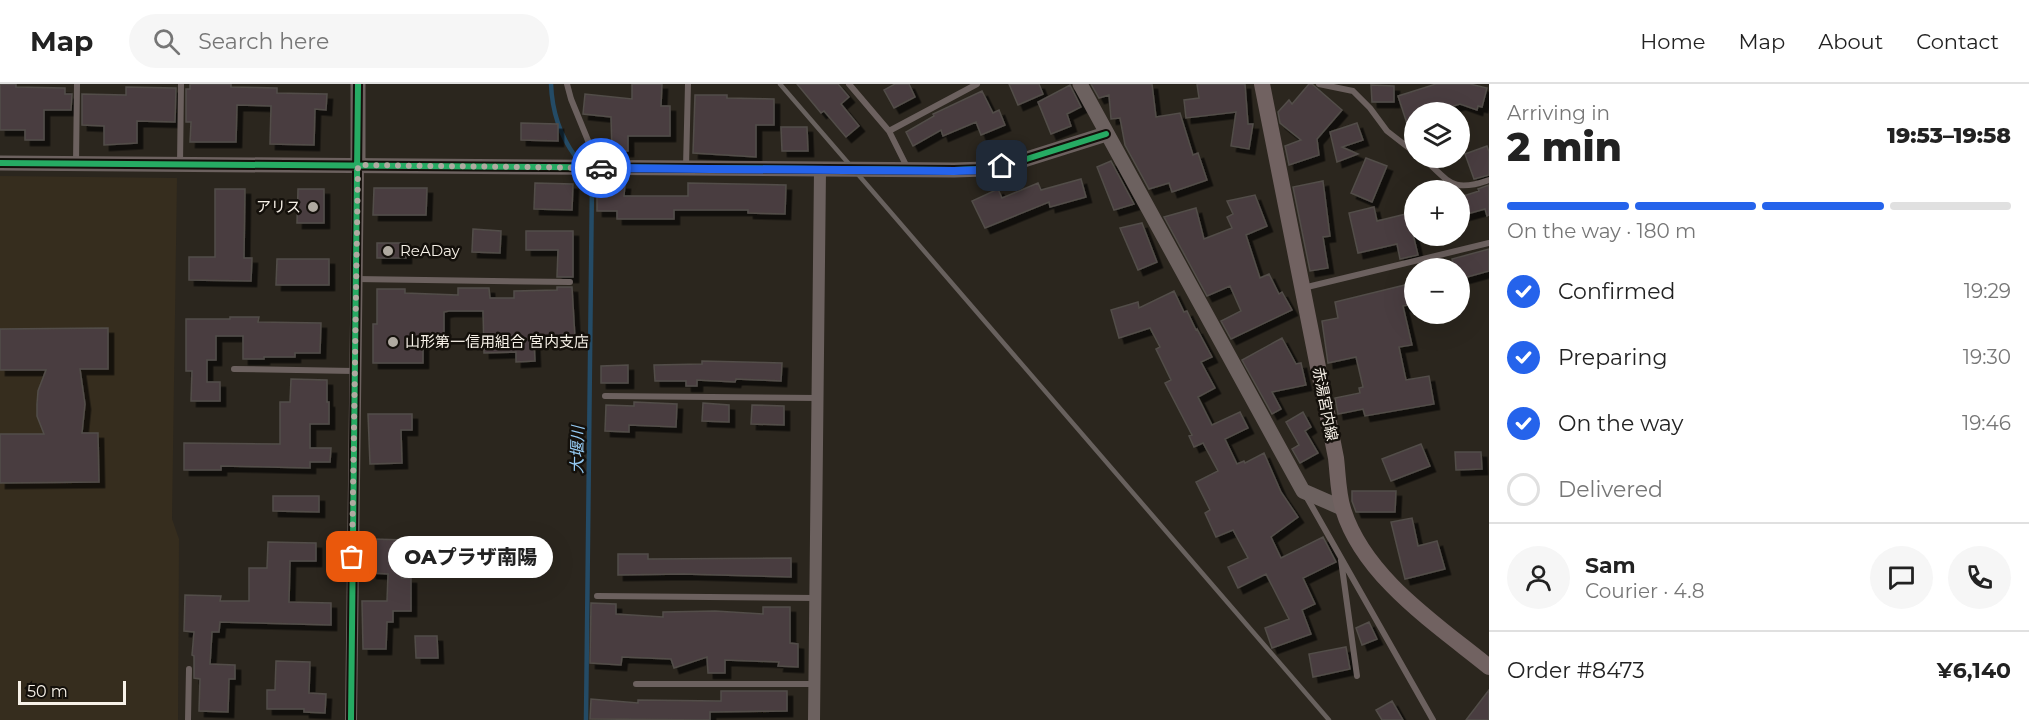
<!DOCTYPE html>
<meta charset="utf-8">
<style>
body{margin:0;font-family:Montserrat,"Noto Sans JP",sans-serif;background:#f6f6f6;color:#222;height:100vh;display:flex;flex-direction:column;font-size:22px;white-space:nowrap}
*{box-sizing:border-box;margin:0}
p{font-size:20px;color:#767676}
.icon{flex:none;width:33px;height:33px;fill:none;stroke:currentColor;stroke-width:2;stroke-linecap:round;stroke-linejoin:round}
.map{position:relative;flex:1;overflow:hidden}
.sheet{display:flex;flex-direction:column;background:#fff;width:540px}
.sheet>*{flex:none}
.buttons{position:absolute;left:1404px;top:18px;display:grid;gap:12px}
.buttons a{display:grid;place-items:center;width:66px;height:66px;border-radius:50%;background:#fff;box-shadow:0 6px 24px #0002;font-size:30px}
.scale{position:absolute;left:18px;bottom:15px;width:108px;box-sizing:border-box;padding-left:6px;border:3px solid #f7f1e8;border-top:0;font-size:16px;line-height:21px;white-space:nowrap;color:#f7f1e8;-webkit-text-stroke:4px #14100b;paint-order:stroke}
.pin{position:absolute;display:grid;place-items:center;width:51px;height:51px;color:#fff;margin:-26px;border-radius:12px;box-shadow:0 3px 9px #0006}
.courier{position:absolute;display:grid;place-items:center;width:60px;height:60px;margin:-30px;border:4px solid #2563eb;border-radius:50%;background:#fff;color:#222;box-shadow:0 2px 8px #0007}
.bubble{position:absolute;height:42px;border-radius:21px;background:#fff;box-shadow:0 6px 24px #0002;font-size:20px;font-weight:800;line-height:42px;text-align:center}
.head em{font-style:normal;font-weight:800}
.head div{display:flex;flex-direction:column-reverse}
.head{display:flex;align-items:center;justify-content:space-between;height:102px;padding:0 18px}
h1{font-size:39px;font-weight:800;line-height:45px}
.bar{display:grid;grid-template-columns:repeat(4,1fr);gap:9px 6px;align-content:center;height:72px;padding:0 18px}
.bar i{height:8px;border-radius:4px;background:#e0e0e0}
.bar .active{background:#2563eb}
.bar p{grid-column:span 4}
.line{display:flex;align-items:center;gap:15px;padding:0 18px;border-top:2px solid #e0e0e0}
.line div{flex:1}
.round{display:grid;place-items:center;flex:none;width:63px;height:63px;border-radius:32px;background:#f6f6f6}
ol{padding:0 18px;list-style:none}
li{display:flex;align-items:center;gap:18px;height:66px}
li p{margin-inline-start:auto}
li .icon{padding:6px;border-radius:50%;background:#2563eb;color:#fff;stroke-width:4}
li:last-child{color:#767676}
li i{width:33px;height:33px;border:3px solid #e0e0e0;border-radius:50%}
header{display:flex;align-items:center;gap:36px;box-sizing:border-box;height:84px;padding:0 30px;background:#fff;border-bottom:2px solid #e0e0e0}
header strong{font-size:28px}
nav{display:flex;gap:33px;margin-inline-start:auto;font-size:21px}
.search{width:420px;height:54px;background:#f6f6f6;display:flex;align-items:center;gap:15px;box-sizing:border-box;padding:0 21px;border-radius:33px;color:#767676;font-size:22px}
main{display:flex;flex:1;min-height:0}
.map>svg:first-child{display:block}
.education{fill:#362d1e}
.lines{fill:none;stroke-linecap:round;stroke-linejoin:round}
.stream{stroke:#244b66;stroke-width:4.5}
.building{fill:#493e3f;stroke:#524d49;stroke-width:1.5;filter:url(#shadow)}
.service{stroke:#6c615f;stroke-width:6}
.minor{stroke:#6c615f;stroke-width:12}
.tertiary{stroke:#6c615f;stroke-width:15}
.secondary{stroke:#716261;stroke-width:16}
.rail{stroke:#68615e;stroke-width:4.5}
.cycleway-casing{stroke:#14100b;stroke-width:10}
.cycleway{stroke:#26ab63;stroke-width:6}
.done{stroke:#b0aaa1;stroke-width:6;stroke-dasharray:0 10.8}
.route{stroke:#2563eb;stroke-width:8}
.poi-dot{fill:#b0aaa1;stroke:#14100b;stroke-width:2}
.labels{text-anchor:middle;stroke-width:5;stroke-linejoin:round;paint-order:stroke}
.poi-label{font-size:15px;fill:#f7f1e8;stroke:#14100b;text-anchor:start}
.street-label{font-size:15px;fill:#f7f1e8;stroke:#14100b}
.water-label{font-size:16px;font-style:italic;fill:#96cbf4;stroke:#14100b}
</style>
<header>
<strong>Map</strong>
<div class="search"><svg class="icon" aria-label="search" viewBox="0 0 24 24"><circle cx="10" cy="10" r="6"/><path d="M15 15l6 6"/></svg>Search here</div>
<nav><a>Home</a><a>Map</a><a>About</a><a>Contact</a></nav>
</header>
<main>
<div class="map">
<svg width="1489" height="636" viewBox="0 0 1489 636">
<defs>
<filter id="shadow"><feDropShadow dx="5.5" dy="5.5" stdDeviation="0" flood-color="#0009"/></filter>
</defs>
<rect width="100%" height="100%" fill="#2b261e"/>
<!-- education -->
<path class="education" d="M0,92L177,94L172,435L179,455L178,636H0Z"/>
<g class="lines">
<!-- stream -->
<path class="stream" d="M551,0C552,26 559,50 575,72
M586,636L592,96"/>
</g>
<!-- building -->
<path class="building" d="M0,0H16V3L65,4V10H72L71,26H44V56H25V46H0Z
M190,0H231V3L277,4V9L327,10L326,26L315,25L314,61L270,60L271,22L237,21L236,58H190L191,38H186V5H190Z
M632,0H662L661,22H670V52H628V67H612L611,33L583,30L585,10L632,15Z
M797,0H838L849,13L841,20L859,42L846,53L824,27L821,29Z
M895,0H909L915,13L894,24L884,6Z
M1009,0H1039L1043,10L1018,21Z
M1091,0H1152L1156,33L1180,29L1193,71L1198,69L1207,96L1172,108L1169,99L1149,105L1125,61L1120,34L1111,35L1109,11L1099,14Z
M1197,0H1245L1248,40H1253L1249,65L1231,62L1236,28L1186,34L1184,16L1199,14Z
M1309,0H1312L1342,26L1317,55L1319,71L1289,81L1285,62L1301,56L1280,39L1278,28L1289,16L1292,20Z
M1436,0H1470L1487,4L1482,23L1478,22L1477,26L1460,20L1434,28H1414V55H1412L1398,12Z
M1070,1L1081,23L1067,30L1071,42L1051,50L1038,18Z
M1371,1L1394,2V18H1372Z
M126,3L176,4L175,38L137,37V59L104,61V42L82,41V10L126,11Z
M982,7L993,29L999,26L1005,41L981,51L976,38L943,52L941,46L913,62L906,48L934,32L933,30Z
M695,11H727V14L774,15V41H756V73L693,69Z
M521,39L558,40V57L521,56Z
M1357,39L1363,56L1342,63L1358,70L1337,78L1330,48Z
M781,43H807L808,67H782Z
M1487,62L1489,68V91L1474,95L1465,70Z
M1366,74L1387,82L1372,118L1351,109Z
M1111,77L1134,120L1114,126L1097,83Z
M1081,95L1086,113L1050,123L1049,118L985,144L972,117L998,105L1002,114L1038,99L1041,106Z
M1323,97L1330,152L1323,153L1328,184L1310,187L1293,103Z
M535,99L573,100L572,126L534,125Z
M597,99L625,100L624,112H688V99L786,101L785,130L748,129V126H674V135H617V127H597Z
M1489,101V131L1487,132L1485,125L1460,132V113L1479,107L1478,105Z
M374,104H427L426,131H373Z
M215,105H245L244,174H252L251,197L189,196V173H215Z
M298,105H324V139H297Z
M1255,111L1267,142L1246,151L1260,194L1269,190L1279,210L1282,208L1292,226L1231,255L1221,237L1241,227L1230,202L1207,212L1164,133L1196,124L1204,155L1232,144L1227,133L1233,130L1227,117Z
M1374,123L1377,137L1414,128V145L1412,146L1418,171L1400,175L1397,160L1358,169L1349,129Z
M1142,139L1157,178L1138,186L1120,144Z
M473,145L501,147L500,169L472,168Z
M526,147H573V193H557L558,166H526Z
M377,159H406V174H377Z
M1489,165V187L1460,195V184H1454L1452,175Z
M277,175H329V201H276Z
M1409,200L1413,220L1403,222L1412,261L1399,263L1406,296L1429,292L1434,320L1365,332L1363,325L1338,330L1335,314L1360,309L1359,304L1363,303L1356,273L1328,279L1322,237L1338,234L1335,218Z
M557,203H572L575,254L534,255L535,277L516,278V268L484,269L483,227H449L444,228V256H423V279H373V240H377V205H405V209L458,211V204H489L490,214H514V207L557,206Z
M1174,207L1184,228L1187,227L1196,246L1197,245L1212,273L1201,278L1215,304L1198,313L1212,341L1240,328L1248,344L1225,355L1237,380L1244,377L1245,379L1264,369L1281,408L1298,433L1271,453L1281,474L1323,453L1336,478L1303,494L1315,520L1302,526L1311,550L1272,564L1265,544L1289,535L1266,490L1238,504L1228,483L1248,474L1233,446L1216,453L1205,429L1210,426L1196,398L1218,387L1203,359L1194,363L1189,352L1192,351L1165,299L1171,296L1156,265L1160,263L1150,244L1119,254L1111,226L1138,218L1139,224Z
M230,233H259L258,238L321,239L320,269H295V273H264V275H243V252H216V276H207V298H220V317H191L192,287H186V235H230Z
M108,244V285H80L85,320L82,349H98L99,398L0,399V350H44L37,332V320L38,307L46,286H0V245Z
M1282,254L1296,280L1301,279L1306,301L1272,308L1281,325L1272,330L1242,276Z
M702,277L782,279L781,297L736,295L735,298L697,296V302H686V297H655L654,281L702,280Z
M628,281V299H601V282Z
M291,295L327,296V318H329V340H310V364H331L330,378H310V384L221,382V386H184V359L280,360V318H290Z
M634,318L677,320L676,343L629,341V348L605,347L606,321L634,322Z
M703,319L729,321V338L702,337Z
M752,321L784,322V341L751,340Z
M1303,328L1311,343L1305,347L1318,369L1300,379L1292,365L1299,361L1286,338Z
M368,330H412V346H401L402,379L370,380Z
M1421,360L1430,382L1391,397L1382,375Z
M1455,368H1481L1482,385L1456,386Z
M1352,407H1396L1395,428H1356L1352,417Z
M273,412H319V428L273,427Z
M1412,434L1418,462L1437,457L1445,485L1405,495L1391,438Z
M373,455L404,456L402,494H411V527H393V538H387L386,565H363L362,517H387L388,490L371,489Z
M268,458L316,459V477H290L289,518L331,519V541L220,538L219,548H212L210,580L235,581V595H229L228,628L199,627L200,595L194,594V572L192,571L194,548L184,547L185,511L221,512L220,517H249V484H267Z
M618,470H648V475L791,474V493L683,490L618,491Z
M591,519L616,520V530L663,533V528L715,527L763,530V523H790V559L798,560V583L778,582L779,578L725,576V589H708L707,573L674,584L671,575L622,573L621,581L590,579Z
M1369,538L1377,555L1362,561L1356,544Z
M415,552H437L438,574H416Z
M1346,563L1350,585L1313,593L1309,570Z
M276,577L310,578L309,609L326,610L325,629L304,628V625H267V606H275Z
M1489,606V636H1466Z
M721,607H787V627L710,628V636L590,635L591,615L638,619V616L721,617Z
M1392,617L1403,636H1382L1376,626Z"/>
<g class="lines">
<!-- service -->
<path class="service" d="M567,0L571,15L598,81
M849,0L889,47L908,85
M1319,0L1353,7L1370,24L1387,47L1414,68
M889,47L977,0
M1422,74C1449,95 1449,110 1489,96
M76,80L77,0
M180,81L181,0
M686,83L688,0
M356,195L570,198
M1303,204L1489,159
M234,285L354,287
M605,312L817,314
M1306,412L1433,636
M1341,476L1357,592
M597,512L815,514
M636,600H814
M188,636L189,585"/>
<!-- minor -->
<path class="minor" d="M351,636L358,81
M814,636L820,86"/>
<!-- tertiary -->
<path class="tertiary" d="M1080,0L1303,407L1342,424
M0,79L954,86L986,85L1017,78L1106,50
M358,81V0"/>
<!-- secondary -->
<path class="secondary" d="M1262,0L1336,374C1338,391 1338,409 1343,425C1364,493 1436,540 1489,583"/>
<!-- rail -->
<path class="rail" d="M780,0L1329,636"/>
<defs>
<path id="cycleway" d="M0,79L954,86L986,85L1017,78L1106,50
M351,636L358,0"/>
</defs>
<!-- cycleway casing -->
<use href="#cycleway" class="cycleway-casing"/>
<!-- cycleway -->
<use href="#cycleway" class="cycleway"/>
</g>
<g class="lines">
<!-- done -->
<path class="done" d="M352,473L358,81L601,84"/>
<!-- route -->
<path class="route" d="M601,84L954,87L986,86L1002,82"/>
</g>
<!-- markers -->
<g class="poi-dot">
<circle cx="313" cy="123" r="6"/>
<circle cx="388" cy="167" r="6"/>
<circle cx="393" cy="258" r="6"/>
</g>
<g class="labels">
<!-- poi labels -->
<g class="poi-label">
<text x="301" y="128" text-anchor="end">アリス</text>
<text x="400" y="172">ReADay</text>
<text x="405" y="263">山形第一信用組合 宮内支店</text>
</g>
<!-- street labels -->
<g class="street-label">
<text transform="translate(1325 320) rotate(79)" y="5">赤湯宮内線</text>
</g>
<!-- water labels -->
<g class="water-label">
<text transform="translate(577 366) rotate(-89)" y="6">大堰川</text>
</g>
</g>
</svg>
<div class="buttons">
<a><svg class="icon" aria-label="layers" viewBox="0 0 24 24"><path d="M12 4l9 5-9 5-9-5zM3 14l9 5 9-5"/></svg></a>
<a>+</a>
<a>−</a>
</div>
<div class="scale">50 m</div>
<div class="pin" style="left:352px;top:473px;background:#ea580c"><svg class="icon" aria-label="bag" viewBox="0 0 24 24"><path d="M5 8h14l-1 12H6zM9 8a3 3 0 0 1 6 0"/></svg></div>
<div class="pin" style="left:1002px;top:82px;background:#1f2937"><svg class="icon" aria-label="home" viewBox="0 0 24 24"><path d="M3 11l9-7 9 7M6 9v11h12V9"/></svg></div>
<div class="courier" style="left:601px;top:84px"><svg class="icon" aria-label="car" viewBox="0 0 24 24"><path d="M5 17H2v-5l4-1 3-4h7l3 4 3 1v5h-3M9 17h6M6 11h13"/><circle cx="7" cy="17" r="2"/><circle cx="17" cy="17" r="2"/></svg></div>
<div class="bubble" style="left:388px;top:452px;width:165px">OAプラザ南陽</div>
</div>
<section class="sheet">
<div class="head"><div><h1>2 min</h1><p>Arriving in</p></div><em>19:53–19:58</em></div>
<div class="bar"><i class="active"></i><i class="active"></i><i class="active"></i><i></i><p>On the way · 180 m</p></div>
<ol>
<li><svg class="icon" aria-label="check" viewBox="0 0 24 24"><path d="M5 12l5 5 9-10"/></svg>Confirmed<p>19:29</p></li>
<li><svg class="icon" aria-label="check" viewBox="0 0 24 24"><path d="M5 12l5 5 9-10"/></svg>Preparing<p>19:30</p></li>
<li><svg class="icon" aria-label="check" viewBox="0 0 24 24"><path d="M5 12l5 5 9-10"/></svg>On the way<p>19:46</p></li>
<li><i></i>Delivered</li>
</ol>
<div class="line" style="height:108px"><a class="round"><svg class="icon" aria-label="person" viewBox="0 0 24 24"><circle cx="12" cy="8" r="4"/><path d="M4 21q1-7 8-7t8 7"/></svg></a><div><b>Sam</b><p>Courier · 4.8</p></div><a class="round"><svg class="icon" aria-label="chat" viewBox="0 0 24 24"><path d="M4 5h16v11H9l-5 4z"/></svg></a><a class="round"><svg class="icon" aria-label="phone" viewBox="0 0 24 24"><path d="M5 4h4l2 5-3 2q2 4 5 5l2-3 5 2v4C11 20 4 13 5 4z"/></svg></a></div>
<div class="line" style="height:78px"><div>Order #8473</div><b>¥6,140</b></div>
</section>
</main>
